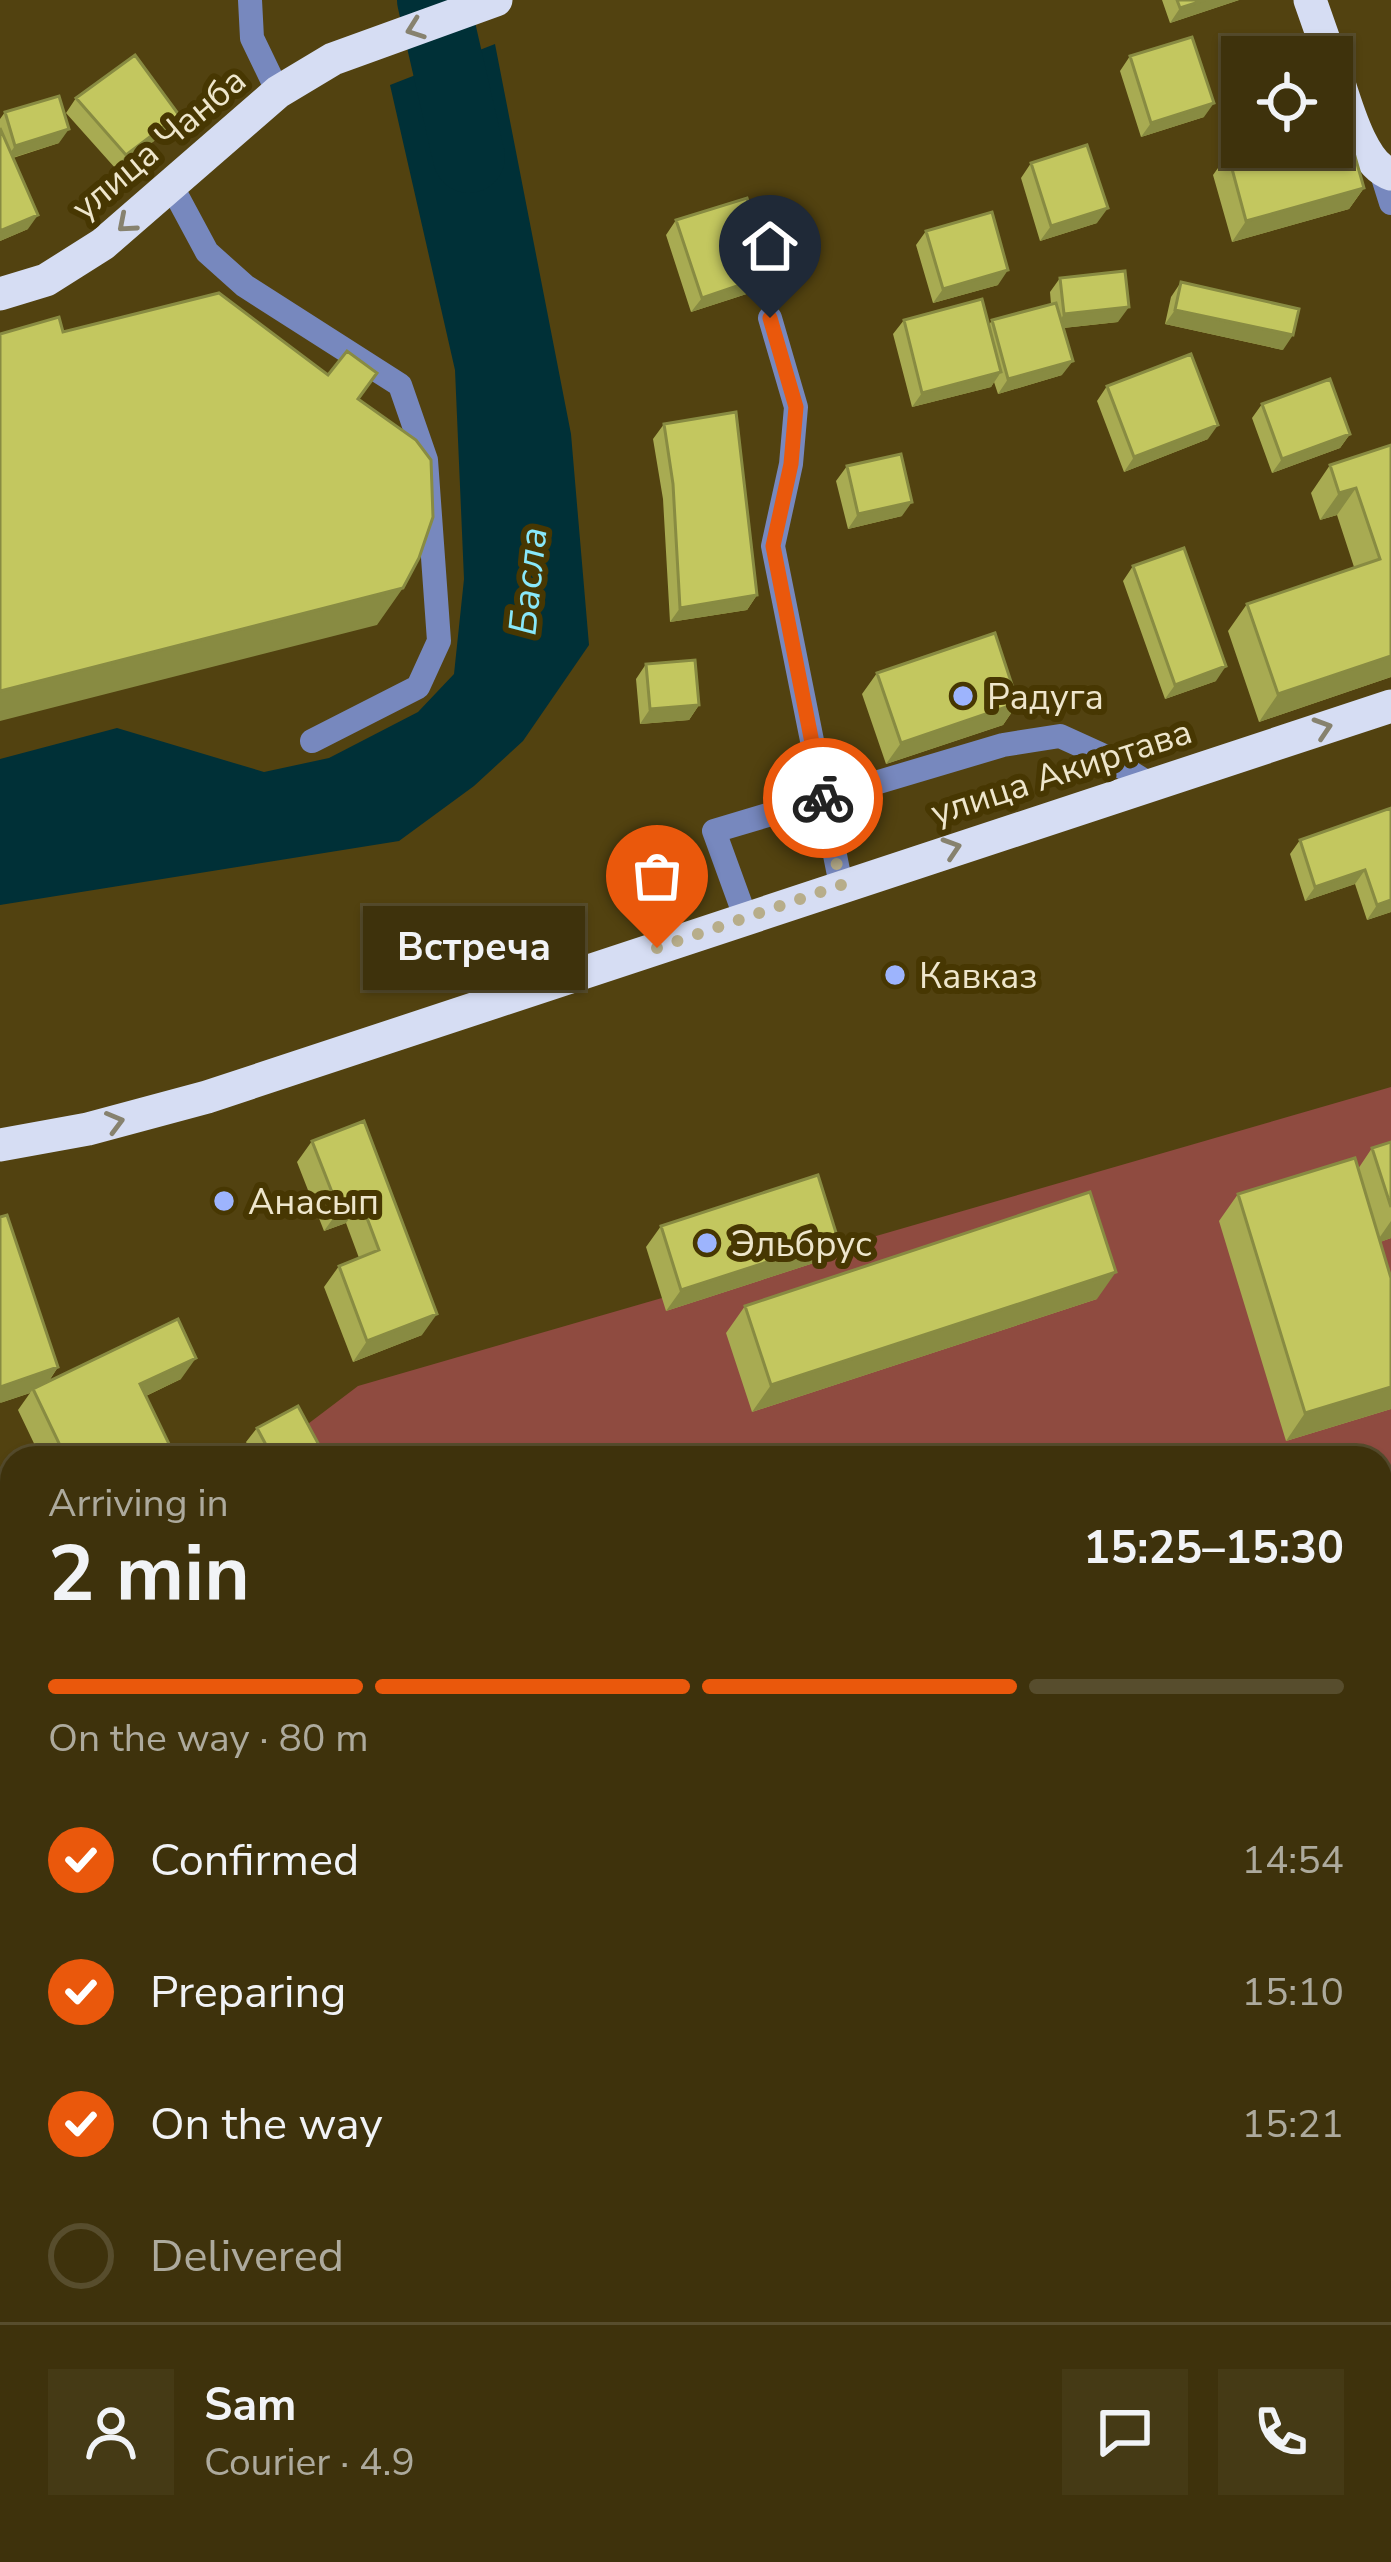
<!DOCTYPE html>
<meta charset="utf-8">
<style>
body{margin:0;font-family:"Nunito Sans",sans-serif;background:#453a15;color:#f1f3f6;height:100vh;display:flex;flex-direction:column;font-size:45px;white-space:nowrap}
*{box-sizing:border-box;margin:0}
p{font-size:39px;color:#adaa9d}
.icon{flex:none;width:66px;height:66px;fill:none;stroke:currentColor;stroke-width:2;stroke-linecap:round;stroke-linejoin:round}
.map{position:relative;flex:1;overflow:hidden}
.drawer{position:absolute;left:0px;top:1446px;width:1392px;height:1116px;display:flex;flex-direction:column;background:#3e320c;border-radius:36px 36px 0 0;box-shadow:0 3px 9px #0004,0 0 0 3px #574d2d}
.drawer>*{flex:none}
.fabs{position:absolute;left:1221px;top:36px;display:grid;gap:24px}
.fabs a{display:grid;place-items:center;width:132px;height:132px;border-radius:0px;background:#3e320c;box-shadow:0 3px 9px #0004,0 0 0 3px #574d2d;font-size:60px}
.pin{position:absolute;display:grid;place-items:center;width:102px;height:102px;color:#fff;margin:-123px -51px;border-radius:50% 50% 50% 0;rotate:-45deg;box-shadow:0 0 12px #0007}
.pin .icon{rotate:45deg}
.courier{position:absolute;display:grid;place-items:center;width:120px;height:120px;margin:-60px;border:9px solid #ea580c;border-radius:50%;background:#fff;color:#222;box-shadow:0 3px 15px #0007}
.bubble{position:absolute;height:84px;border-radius:0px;background:#3e320c;box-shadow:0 3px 9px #0004,0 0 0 3px #574d2d;font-size:39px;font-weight:700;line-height:84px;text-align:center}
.headline em{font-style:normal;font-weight:700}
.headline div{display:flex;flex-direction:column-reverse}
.headline{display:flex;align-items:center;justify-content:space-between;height:204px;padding:0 48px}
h1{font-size:78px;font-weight:700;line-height:90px}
.bar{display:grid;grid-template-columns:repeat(4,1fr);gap:18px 12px;align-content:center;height:144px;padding:0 48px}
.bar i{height:15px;border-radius:9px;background:#574d2d}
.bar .on{background:#ea580c}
.bar p{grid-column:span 4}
.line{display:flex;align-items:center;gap:30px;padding:0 48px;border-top:3px solid #574d2d}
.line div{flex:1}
.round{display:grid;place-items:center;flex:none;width:126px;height:126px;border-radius:0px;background:#453a15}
ol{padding:0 48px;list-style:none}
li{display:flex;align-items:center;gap:36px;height:132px}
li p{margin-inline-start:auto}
li .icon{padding:12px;border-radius:50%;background:#ea580c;color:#fff;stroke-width:4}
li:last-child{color:#adaa9d}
li i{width:66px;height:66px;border:6px solid #574d2d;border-radius:50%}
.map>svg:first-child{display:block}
.green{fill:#8f4b40}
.water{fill:#003037}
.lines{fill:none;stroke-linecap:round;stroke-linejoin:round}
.river{stroke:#003037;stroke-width:72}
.service{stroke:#7788be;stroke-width:24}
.pedestrian{stroke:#7788be;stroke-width:24}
.minor{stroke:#7788be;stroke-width:24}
.tertiary{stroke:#7788be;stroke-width:24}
.trunk{stroke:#d6ddf3;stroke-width:33}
.wall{fill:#a8ab52}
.shaded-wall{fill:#888b42}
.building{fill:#c3c75f;stroke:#888b42;stroke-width:3}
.oneway{stroke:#87826e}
.done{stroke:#b7ad8a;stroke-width:12;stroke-dasharray:0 21.6}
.route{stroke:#ea580c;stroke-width:15}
.poi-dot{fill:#9db4fd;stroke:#473702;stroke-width:4.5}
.labels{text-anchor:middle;stroke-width:12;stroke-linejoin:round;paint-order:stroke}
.street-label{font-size:36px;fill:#eee6cc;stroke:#473702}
.poi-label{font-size:36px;fill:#eee6cc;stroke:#473702;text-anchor:start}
.water-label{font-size:39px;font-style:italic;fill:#88e8fa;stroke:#473702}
</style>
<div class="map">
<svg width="1391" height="2562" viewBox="0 0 1391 2562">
<rect width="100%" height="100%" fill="#524210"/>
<!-- green -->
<path class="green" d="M1391,1087V2018L1380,2021V1458H263L358,1386Z
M12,1649V2085L0,2046V1658Z"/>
<!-- water -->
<path class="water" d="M495,44L571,434L589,645L523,741L474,786L399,841L0,905V759L117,728L264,772L329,758L418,712L454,674L464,579L455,370L390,85Z
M1391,2284V2562H503L541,2550H1380V2287Z"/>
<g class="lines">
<!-- river -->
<path class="river" d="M433,0L469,157"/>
<!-- service -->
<path class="service" d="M171,185L207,252L245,286L400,385L426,460L439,641L418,687L312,741
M746,919L714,831L1003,745L1060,736L1104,756L1148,783"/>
<!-- pedestrian -->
<path class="pedestrian" d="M1380,2152L1391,2149
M0,2210L12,2251
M50,2562L85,2550"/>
<!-- minor -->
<path class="minor" d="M770,318L796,407L791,464L773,546L841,885"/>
<!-- tertiary -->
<path class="tertiary" d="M250,0L252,38L278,92
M1381,171L1391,203"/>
<!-- trunk -->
<path class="trunk" d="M1310,0L1330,57
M1332,62C1343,92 1359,165 1391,174
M0,294L46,280L103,244L278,92L333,59L496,0
M0,1145L88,1129L207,1097L1391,706"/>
</g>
<!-- wall -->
<path class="wall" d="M1162,0H1239L1170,23Z
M1130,56L1204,117L1141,137L1120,71Z
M1242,90V147H1332L1364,188L1349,209L1232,242L1213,175L1228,154L1238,151L1227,111Z
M76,98L169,130L116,169L66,113Z
M5,112L59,143L13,158L28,229L0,241V119Z
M1031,163L1097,223L1040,241L1021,178Z
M676,220L762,289L691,312L666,235Z
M926,231L998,285L933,303L916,245Z
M1060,278L1118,322L1063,328L1062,375L998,394L994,382L991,387L912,407L893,334L904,320L989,325L992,320L1051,304L1050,292Z
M1181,282L1283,350L1165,324L1171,297Z
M1107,386L1208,439L1124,472L1097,401Z
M1262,404L1350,434L1340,448L1272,473L1252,418Z
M664,424L757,595L747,610L670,622L663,499L653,439Z
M1391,445V677L1259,722L1228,631L1247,604L1354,567L1337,515L1320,520L1311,493L1330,465Z
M847,466L902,516L848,529L836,481Z
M1133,566L1216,681L1165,699L1123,581Z
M646,664L699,705L689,720L640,724L636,679Z
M877,673L1018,703L1003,725L886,764L862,694Z
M1391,808V912L1367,920L1355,884L1305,901L1290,854L1300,840Z
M364,1121L422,1335L353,1362L324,1287L339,1266L359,1258L346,1223L324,1231L297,1162L312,1141Z
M1391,1142V1238L1380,1242L1391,1409L1286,1441L1219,1221L1238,1194L1358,1169L1372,1148Z
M661,1226L838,1239L823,1260L666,1311L646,1247Z
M1097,1299L752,1412L726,1333L745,1306Z
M58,1367L49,1381L181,1379L146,1396L164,1458H41L18,1410L30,1393L0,1403Z
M257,1428L326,1458H255L246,1442Z
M12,1733V1884L0,1848V1737Z"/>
<!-- shaded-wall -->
<path class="shaded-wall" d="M1205,0H1239L1170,23L1180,8Z
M1214,103L1204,117L1141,137L1151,123Z
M179,115L169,130L116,169L126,155Z
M69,129L59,143L5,160L15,146Z
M1364,188L1349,209L1232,242L1246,221Z
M1108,208L1097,223L1040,241L1051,226Z
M38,215L28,229L0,241V231Z
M1008,270L998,285L933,303L943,289Z
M772,274L762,289L691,312L702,298Z
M1129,307L1118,322L1054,329L1064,314Z
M1175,310L1293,335L1283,350L1165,324Z
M1073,361L1062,375L998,394L1008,379Z
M1001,372L991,387L912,407L922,393Z
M1218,425L1208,439L1124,472L1134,457Z
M1350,434L1340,448L1272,473L1282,459Z
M1356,488L1337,515L1320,520L1339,493Z
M912,502L902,516L848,529L858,514Z
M403,588L377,625L0,721V691Z
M757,595L747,610L670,622L680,608Z
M1391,656V677L1259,722L1278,694Z
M1226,666L1216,681L1165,699L1175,685Z
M1018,703L1003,725L886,764L901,743Z
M699,705L689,720L640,724L650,709Z
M1365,870L1355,884L1305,901L1315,887Z
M1391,900V912L1367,920L1377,905Z
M361,1202L346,1223L324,1231L339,1210Z
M1391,1221V1238L1375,1244Z
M838,1239L823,1260L666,1311L681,1290Z
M1116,1272L1097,1299L752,1412L771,1385Z
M437,1314L422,1335L353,1362L367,1341Z
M196,1358L181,1379L125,1406L140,1384Z
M58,1367L44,1388L33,1389L30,1393L0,1403V1387Z
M1391,1387V1409L1286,1441L1305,1413Z
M171,1448L164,1458H150Z
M12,1607V1620L9,1624L0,1627V1612Z
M1391,2188V2206L1380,2208V2190Z"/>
<!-- building -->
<path class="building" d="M1177,0H1205L1180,8Z
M1192,37L1214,103L1151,123L1130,56Z
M135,55L179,115L126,155L76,98Z
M1332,76L1364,188L1246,221L1228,154L1253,147H1332Z
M59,96L69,129L15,146L5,112Z
M0,128L38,215L0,231Z
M1087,145L1108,208L1051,226L1031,163Z
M747,198L772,274L702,298L676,220Z
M992,212L1008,270L943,289L926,231Z
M1125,271L1129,307L1064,314L1060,278Z
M1181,282L1299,309L1293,335L1175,310Z
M219,293L328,375L347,351L377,373L358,399L416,440L431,460L433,517L419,558L403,588L0,691V334L59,317L63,332Z
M982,299L1001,372L922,393L904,320Z
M1056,303L1073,361L1008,379L992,320Z
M1191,354L1218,425L1134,457L1107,386Z
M1330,379L1350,434L1282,459L1262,404Z
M736,412L757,595L680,608L673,484L664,424Z
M1391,445V656L1278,694L1247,604L1380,559L1356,488L1339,493L1330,465Z
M901,454L912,502L858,514L847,466Z
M1184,548L1226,666L1175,685L1133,566Z
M995,633L1018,703L901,743L877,673Z
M695,660L699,705L650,709L646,664Z
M1391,808V900L1377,905L1365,870L1315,887L1300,840Z
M364,1121L437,1314L367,1341L339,1266L379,1250L361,1202L339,1210L312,1141Z
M1391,1142V1207L1372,1148Z
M1355,1158L1391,1278V1387L1305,1413L1238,1194Z
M818,1175L838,1239L681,1290L661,1226Z
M1090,1192L1116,1272L771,1385L745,1306Z
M7,1215L58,1367L0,1387V1217Z
M178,1319L196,1358L140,1384L171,1448L150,1458H66L33,1389Z
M298,1406L326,1458H273L257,1428Z
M0,1540L12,1571V1607L0,1612Z
M12,1733V1795L6,1801L0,1804V1737Z
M1391,2154V2188L1380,2190V2155Z"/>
<!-- one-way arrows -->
<defs><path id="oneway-chevron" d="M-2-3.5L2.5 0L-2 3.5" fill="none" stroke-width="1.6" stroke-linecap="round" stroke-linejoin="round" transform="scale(3)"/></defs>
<g class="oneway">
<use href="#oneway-chevron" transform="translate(415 29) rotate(160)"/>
<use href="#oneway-chevron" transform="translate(126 224) rotate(139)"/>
<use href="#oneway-chevron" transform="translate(1323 728) rotate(-18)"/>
<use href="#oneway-chevron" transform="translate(952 848) rotate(-18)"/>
<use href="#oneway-chevron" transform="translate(115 1122) rotate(-15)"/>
</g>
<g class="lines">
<!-- done -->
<path class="done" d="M657,948L841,885L823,798"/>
<!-- route -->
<path class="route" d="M770,318L796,407L791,464L773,546L823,798"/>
</g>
<!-- markers -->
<g class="poi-dot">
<circle cx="963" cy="696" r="12"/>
<circle cx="895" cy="975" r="12"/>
<circle cx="224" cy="1201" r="12"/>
<circle cx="707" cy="1243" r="12"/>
</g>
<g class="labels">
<!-- street labels -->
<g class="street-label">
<text transform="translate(158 143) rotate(-40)" y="13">улица Чанба</text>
<text transform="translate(1061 771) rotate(-18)" y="13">улица Акиртава</text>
</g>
<!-- poi labels -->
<g class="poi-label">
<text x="987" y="709">Радуга</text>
<text x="919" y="988">Кавказ</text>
<text x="248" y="1214">Анасып</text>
<text x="731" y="1256">Эльбрус</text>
</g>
<!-- water labels -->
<g class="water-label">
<text transform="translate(527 581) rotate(-84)" y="14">Басла</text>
</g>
</g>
</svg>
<div class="fabs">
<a><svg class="icon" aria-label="locate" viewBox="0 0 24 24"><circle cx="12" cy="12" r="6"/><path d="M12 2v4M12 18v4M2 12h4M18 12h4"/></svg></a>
</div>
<div class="pin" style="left:657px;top:948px;background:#ea580c"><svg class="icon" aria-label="bag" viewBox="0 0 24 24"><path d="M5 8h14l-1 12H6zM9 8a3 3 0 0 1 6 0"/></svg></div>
<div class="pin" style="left:770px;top:318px;background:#1f2937"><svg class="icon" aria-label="home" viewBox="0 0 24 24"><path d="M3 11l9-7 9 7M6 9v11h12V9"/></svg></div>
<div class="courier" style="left:823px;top:798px"><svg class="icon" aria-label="bike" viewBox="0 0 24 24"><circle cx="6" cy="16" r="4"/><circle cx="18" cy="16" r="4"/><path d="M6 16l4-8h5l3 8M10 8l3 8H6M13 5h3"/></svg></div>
<div class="bubble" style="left:363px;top:906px;width:222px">Встреча</div>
<section class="drawer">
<div class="headline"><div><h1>2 min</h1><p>Arriving in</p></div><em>15:25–15:30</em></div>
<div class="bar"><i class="on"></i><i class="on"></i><i class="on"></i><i></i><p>On the way · 80 m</p></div>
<ol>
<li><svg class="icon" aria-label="check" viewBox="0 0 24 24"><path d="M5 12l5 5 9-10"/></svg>Confirmed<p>14:54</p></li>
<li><svg class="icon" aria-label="check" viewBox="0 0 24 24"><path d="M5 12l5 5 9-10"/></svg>Preparing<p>15:10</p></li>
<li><svg class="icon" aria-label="check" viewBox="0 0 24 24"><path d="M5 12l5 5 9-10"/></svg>On the way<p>15:21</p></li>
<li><i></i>Delivered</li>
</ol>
<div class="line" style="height:216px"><a class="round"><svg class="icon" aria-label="person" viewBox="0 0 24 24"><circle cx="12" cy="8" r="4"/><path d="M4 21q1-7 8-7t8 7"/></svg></a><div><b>Sam</b><p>Courier · 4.9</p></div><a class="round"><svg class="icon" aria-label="chat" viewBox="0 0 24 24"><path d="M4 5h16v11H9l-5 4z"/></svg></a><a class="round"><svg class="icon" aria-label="phone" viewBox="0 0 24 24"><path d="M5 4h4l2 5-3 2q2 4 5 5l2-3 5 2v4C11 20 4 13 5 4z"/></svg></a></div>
</section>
</div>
